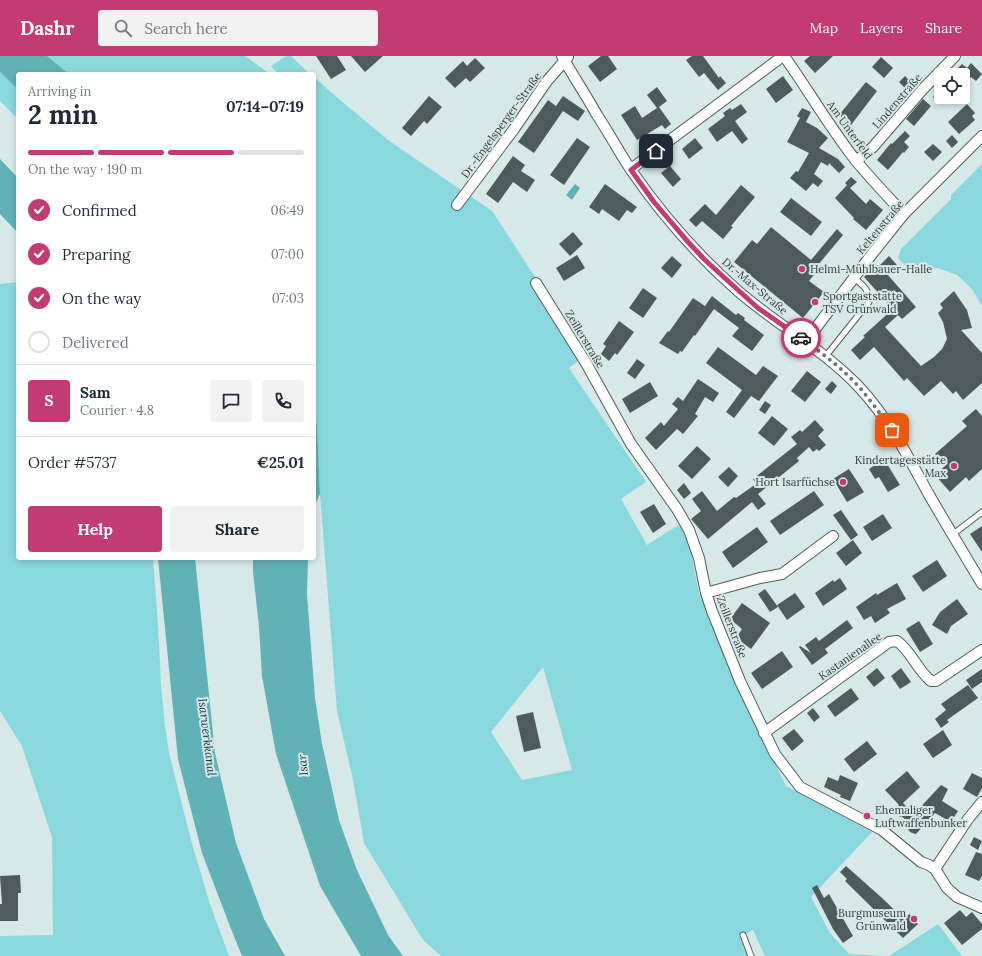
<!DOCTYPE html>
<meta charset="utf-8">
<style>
body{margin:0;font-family:Lora,serif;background:#f2f2f3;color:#1f2937;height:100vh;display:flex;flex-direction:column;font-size:15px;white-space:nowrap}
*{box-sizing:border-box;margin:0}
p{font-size:13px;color:#747a83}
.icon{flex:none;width:22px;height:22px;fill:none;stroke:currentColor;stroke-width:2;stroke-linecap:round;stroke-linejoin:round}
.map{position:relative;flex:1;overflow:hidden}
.drawer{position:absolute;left:16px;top:16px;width:300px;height:488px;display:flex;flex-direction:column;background:#fff;border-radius:4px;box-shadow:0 2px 6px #0003}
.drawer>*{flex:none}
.tools{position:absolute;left:934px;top:12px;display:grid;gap:8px}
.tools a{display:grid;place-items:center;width:36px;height:36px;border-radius:4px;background:#fff;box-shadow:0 2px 6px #0003;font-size:20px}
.pin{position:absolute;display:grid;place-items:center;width:34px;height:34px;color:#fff;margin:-17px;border-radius:8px;box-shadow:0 2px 6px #0006}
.courier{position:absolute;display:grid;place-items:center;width:40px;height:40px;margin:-20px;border:3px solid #c43b74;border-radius:50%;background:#fff;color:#222;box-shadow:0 1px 5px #0007}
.head em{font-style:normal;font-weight:700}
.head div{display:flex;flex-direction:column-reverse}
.head{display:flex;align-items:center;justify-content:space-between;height:68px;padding:0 12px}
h1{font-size:26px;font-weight:700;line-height:30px}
.bar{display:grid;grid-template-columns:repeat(4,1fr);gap:6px 4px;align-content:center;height:48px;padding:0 12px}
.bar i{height:5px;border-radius:3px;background:#e0e1e3}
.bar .active{background:#c43b74}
.bar p{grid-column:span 4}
.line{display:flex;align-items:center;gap:10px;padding:0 12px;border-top:1px solid #e0e1e3}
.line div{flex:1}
.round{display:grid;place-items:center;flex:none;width:42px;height:42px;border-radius:4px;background:#f2f2f3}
ol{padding:0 12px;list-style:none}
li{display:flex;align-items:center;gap:12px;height:44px}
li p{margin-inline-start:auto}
li .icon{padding:4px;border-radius:50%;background:#c43b74;color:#fff;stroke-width:4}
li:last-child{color:#747a83}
li i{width:22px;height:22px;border:2px solid #e0e1e3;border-radius:50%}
.button{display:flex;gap:8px;margin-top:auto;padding:8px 12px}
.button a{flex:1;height:46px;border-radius:4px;background:#c43b74;color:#fff;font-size:16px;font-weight:700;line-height:46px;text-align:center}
.button a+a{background:#f2f2f3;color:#1f2937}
header{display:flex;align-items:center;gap:24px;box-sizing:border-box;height:56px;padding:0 20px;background:#c43b74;color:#fff}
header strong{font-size:19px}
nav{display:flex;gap:22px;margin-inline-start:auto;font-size:14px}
.search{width:280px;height:36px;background:#f2f2f3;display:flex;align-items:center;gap:10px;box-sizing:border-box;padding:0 14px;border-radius:4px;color:#747a83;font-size:15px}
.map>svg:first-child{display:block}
.green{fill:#89d8de;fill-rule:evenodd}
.water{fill:#61b2b7}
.building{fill:#4d5b5c}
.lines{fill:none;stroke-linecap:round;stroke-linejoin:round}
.service-casing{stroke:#505d5e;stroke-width:7}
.minor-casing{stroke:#505d5e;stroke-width:12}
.service{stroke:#fff;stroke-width:5}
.minor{stroke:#fff;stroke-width:10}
.done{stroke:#6e7879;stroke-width:4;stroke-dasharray:0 7.2}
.route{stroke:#c43b74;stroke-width:5}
.poi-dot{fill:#c43b74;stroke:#d7e8e9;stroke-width:1.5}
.labels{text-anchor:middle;stroke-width:4;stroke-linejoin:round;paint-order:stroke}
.street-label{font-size:11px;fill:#363c3c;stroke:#d7e8e9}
.poi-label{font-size:11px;fill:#363c3c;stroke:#d7e8e9;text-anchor:start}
.water-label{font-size:12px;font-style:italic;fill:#10383a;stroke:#d7e8e9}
</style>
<header>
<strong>Dashr</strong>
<div class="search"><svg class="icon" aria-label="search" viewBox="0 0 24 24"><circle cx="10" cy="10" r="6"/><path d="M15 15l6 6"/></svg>Search here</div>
<nav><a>Map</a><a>Layers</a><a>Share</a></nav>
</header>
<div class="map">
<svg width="982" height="900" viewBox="0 0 982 900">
<rect width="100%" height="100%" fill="#d7e8e9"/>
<!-- green -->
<path class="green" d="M47,0H245L270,18H69Z
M286,0H291L310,18H278L271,10Z
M0,16L18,34V63L0,45Z
M314,21L333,38L388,84L492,155L586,299L569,312L646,426L621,443L647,489L680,468L691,495L699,537L718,583L741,638L786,730L872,776L811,841L830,877L849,898L884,900H765L753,874L742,880L749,899L747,900H441L423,884L364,787L353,724L337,655L320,438L317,370L314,349ZM543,611L572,714L522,724L491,676Z
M982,108V250L972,233L957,219L938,212L919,215L907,212L898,202L901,193L951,143V139Z
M18,226V502H153L158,568L161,629L165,670L169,697L192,788L210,848L229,900H0V880L53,879L52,781L22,690L0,655V228Z
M938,868L962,900H963H889Z"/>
<!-- water -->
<path class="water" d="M0,0H47L69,18H18V34L0,16Z
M0,103L18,122V177L0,158Z
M575,128L580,132L572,144L566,139Z
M314,349L317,370L320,438L314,451Z
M158,502H195L215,697L236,787L264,863L285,900H242L231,873L202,797L178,703Z
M253,502H308L307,539L315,642L322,688L339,764L357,814L388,879L403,900H361L320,830L276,698L262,620L259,571L253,516Z"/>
<!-- building -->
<path class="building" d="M316,0H337L346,14L331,23Z
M351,0H383L365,16Z
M601,0H608L617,13L600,26L588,10Z
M692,0H703L719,22L720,20L726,27L718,34L704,17L699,21L686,4Z
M810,0H833L815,17L804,5Z
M881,1L893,12L884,22L872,11Z
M475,2L485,12L470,26L466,22L455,32L445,22L463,5L467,10Z
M971,7L982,18L976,25L971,21L963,30V19H951L962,8L967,12Z
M783,20L793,34L776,47L766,33Z
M905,20L911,26L905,32L899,26Z
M866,26L877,35L851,69L839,59Z
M657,31L667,45L659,51L671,68L665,73L662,69L637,84L621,59L635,50L642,62L657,52L647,39Z
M938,35L941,37V41L945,42L940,48L933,41Z
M429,40L442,51L427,68L424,65L411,80L402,72Z
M563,40L585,55L578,65L563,55L534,97L518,86L548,44L556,50Z
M923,43L931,50L914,70L906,63Z
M741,48L747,56L735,65L748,83L742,88L732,75L717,86L708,73L725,60L723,57L730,52L732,54Z
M967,48L975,57L972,60L975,64L959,78L948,66Z
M802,52L811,56L806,66L817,72L828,82L819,92L838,103L845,111L839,117L829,107L828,110L821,106L814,118L823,125L818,131L813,127L806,135L790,122L796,115L798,116L809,97L787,86L800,62L797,60Z
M905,75L910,80L904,86L909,91L904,97L903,96L888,114L877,104L891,87L892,88Z
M952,79L958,86L952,92L946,85Z
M577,82L590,91L564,129L550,119Z
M695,82L703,92L689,103L682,93Z
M933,88L942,96L933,105L924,96Z
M513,100L525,109L521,115L535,124L527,136L513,126L498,147L486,138Z
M670,110L681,123L673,131L661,117Z
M851,121L857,126L850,132L845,127Z
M605,128L637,151L632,157L627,154L619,165L602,153L599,158L589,151Z
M741,129L755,141L731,170L733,171L723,183L702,165L696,171L689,164L705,148L716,159Z
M847,129L866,148L870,143L883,154L866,174L853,163L854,162L835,142Z
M791,142L822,166L811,180L780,156Z
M771,171L811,204L837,173L843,179L818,209L820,211L809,225L824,236L803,262L734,206L752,184L757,188Z
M573,176L583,188L570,200L559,188Z
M577,199L585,212L564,225L556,212Z
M672,200L682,209L672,222L661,212Z
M889,200L897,209L887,218L916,251L902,263L898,259L885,271L921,310L934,301L942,293L947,283L943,266L938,257L943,252L940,248L954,235L958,241L967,254L972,272L961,274L982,297V327L963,344L956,335L953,338L941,325L924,340L907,322L904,325L874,291L860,304L851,294L865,281L863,280L893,253L864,221L878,209L879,210Z
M643,232L657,242L643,262L629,252Z
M712,240L736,259L738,257L745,262L744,264L764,279L752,295L732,280L739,272L714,253L695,280L694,279L682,296L680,295L678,298L659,287L668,275L669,276L693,242L705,250Z
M619,265L634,276L617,299L615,297L609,305L601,298L606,290L603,288Z
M718,291L756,319L763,310L778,320L759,345L751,340L734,362L726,356L742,334L706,307Z
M637,303L645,309L635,323L627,317Z
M807,315L821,326L805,346L791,335Z
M698,323L719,337L713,346L705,341L695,358L698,360L683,378L677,373L656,394L645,382L661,366L664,370L678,353L672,348L678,341L683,345Z
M832,325L837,330L831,338L825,333Z
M650,326L658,340L630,357L622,343Z
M765,345L771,349L765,358L759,354Z
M976,353L982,360V413L969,425L966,421L950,436L935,419L945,410L935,398L967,370L962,365Z
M772,360L788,373L774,390L758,377Z
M815,364L824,374L818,380L826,389L819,395L817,393L813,396L809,391L797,402L799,405L758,438L766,448L758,454L752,446L708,483L691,463L701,455L692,443L702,435L717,455L734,441L736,442L756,428L753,423L797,388L791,381L800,374L802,376Z
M697,390L711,403L692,423L678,410Z
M884,403L900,429L888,436L879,421L875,423L869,413Z
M729,411L738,420L728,431L718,421Z
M849,413L864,436L847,446L833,423Z
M684,427L691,437L684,443L677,434Z
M814,435L824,449L780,479L770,465Z
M654,448L666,468L653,477L640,456Z
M841,454L858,479L851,484L833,459Z
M883,458L892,472L872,485L863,471Z
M982,470V496L970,478Z
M757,471L768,486L733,512L722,496Z
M853,484L862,497L846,510L836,497Z
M937,504L947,520L923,536L912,520Z
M840,522L847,533L823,550L815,537L833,524L834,526Z
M897,527L906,543L887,553L890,557L875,567L871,560L864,564L856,551L876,537L877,539Z
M765,533L778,551L770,556L758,538Z
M795,537L805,551L787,564L777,549Z
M957,543L968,558L951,570L947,578L932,569L940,556Z
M742,547L770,567L751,593L736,582L742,573L730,563Z
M847,564L853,572L825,593L828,597L812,609L799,591L800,590L811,597L805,589L816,581L819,585Z
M919,565L933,588L920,596L906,573Z
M782,595L793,611L762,633L751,617Z
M877,612L885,622L874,631L866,621Z
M901,612L911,626L900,633L891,620Z
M982,613V626L972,633L966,624Z
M968,629L978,642L947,664L949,666L941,672L935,663L946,654L941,648Z
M851,632L859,643L835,661L827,650Z
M813,652L820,661L814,666L807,657Z
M533,656L541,692L524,696L516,660Z
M794,673L804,685L792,695L782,682Z
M943,674L952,689L933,702L923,688Z
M867,685L877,698L854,716L844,703Z
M907,715L920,731L903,747L914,758L941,729L948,733L942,745L958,755L951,766L935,757L916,778L912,777L909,775L908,772L910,767L901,760L900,761L894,754L899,749L885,734Z
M972,717L982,722V732L977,741L963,733Z
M840,719L858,727L850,745L840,741L841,739L824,731L828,721L838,725Z
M974,781L982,785L978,794L970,789Z
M976,796L982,798V820L979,825L965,819Z
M846,810L881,841L905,864L909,858L918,868L903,882L845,825L847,823L840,816Z
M20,819L21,837H18V865H0V848H2L0,820Z
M817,829L824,842L829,838L853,880L843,887L833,873L812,832Z
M960,854L966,861L972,856L982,868V873L962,889L944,867Z"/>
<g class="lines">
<defs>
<path id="service" d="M825,301L869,246C869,233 863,229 854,222
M952,479L982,456
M743,879L751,900"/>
<path id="minor" d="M562,0C573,20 586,39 597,59C609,77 619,96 631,114C662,159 697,199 738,235C777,269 823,293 859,331C888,362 908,400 928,437C946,468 964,498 982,528
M784,0C809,35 830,72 857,106C872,124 888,141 904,158
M856,105L873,91L923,33L955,0
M631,113L783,0
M457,149L514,73L547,25L568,1
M536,227L586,307L631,388L677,453L689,474L699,502L706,537L712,555L740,625L775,698L800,731L882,774L921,806L929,809L935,813L947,832L957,841L982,852
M806,285L872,198L904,158L982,80
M706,537L760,522L782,518L833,480
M764,677L889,586L897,585C912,596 917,614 931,625H936L982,594
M935,813L968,763L982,746"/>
</defs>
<!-- service casing -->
<use href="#service" class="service-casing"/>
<!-- minor casing -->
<use href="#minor" class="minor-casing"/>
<!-- service -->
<use href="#service" class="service"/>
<!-- minor -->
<use href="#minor" class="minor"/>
</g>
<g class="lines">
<!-- done -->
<path class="done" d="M801,282C822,297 843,313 860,332C871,345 882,360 892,374"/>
<!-- route -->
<path class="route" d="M656,95L631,114L654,146L671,166L689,187L705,204L738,234L758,252L801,282"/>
</g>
<!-- markers -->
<g class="poi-dot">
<circle cx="802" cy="213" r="4"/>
<circle cx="815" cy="246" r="4"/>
<circle cx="954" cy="410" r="4"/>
<circle cx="843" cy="426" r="4"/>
<circle cx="867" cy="760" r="4"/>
<circle cx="914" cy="863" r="4"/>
</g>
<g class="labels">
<!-- street labels -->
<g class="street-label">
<text transform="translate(897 45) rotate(-49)" y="4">Lindenstraße</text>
<text transform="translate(501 69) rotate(-54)" y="4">Dr.-Engelsperger-Straße</text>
<text transform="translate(850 74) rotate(54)" y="4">Am Unterfeld</text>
<text transform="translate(880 171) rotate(-50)" y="4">Keltenstraße</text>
<text transform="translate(755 230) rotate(40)" y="4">Dr.-Max-Straße</text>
<text transform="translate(585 283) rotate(59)" y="4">Zeillerstraße</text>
<text transform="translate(732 571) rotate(69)" y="4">Zeillerstraße</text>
<text transform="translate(850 600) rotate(-35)" y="4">Kastanienallee</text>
</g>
<!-- poi labels -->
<g class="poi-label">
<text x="810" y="217">Helmi-Mühlbauer-Halle</text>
<text x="823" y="244">Sportgaststätte<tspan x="823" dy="13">TSV Grünwald</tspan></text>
<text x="946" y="408" text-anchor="end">Kindertagesstätte<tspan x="946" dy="13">Max</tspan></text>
<text x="835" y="430" text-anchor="end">Hort Isarfüchse</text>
<text x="875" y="758">Ehemaliger<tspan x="875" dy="13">Luftwaffenbunker</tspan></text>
<text x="906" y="861" text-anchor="end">Burgmuseum<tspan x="906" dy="13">Grünwald</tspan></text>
</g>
<!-- water labels -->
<g class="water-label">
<text transform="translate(207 681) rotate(83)" y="4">Isarwerkkanal</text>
<text transform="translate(303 709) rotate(-95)" y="4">Isar</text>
</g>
</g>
</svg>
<div class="tools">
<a><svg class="icon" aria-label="locate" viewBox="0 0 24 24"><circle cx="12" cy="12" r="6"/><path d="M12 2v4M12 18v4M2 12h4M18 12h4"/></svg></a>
</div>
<div class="pin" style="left:892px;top:374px;background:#ea580c"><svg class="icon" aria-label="bag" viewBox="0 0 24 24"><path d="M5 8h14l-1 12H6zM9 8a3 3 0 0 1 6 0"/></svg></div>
<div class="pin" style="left:656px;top:95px;background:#1f2937"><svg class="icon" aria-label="home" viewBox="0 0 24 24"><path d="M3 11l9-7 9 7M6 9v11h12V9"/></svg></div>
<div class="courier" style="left:801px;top:282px"><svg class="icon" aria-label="car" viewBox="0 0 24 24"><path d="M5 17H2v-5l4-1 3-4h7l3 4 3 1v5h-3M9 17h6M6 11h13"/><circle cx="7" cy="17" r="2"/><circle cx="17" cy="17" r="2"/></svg></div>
<section class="drawer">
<div class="head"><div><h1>2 min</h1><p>Arriving in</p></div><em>07:14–07:19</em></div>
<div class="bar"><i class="active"></i><i class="active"></i><i class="active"></i><i></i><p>On the way · 190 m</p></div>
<ol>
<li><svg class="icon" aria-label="check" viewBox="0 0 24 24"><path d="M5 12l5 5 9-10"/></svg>Confirmed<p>06:49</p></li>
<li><svg class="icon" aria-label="check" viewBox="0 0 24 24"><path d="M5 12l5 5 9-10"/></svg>Preparing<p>07:00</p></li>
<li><svg class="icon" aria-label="check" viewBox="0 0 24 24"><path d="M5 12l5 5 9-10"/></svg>On the way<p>07:03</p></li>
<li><i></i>Delivered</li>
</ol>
<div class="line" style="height:72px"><b class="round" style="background:#c43b74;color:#fff">S</b><div><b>Sam</b><p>Courier · 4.8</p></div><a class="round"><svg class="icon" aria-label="chat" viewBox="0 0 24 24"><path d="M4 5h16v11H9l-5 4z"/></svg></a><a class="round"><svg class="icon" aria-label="phone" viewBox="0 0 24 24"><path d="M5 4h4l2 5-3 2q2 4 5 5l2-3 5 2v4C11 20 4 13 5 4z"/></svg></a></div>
<div class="line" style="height:52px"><div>Order #5737</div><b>€25.01</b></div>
<div class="button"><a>Help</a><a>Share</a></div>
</section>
</div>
